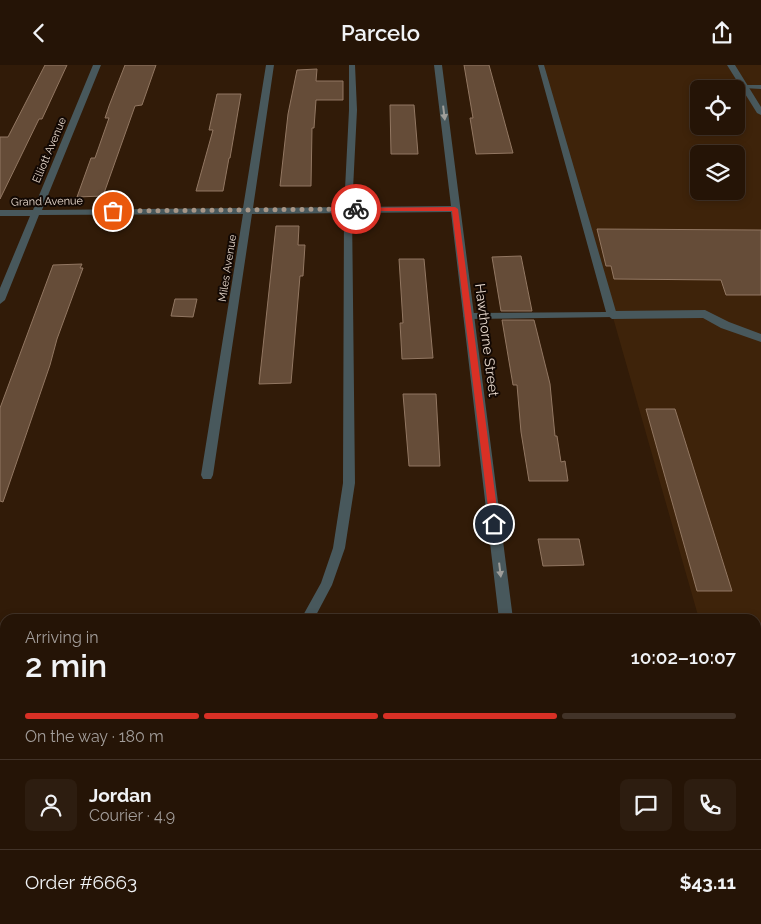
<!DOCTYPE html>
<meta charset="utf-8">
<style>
body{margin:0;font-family:Raleway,sans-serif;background:#2d1d10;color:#f1f3f6;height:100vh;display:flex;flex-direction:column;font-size:19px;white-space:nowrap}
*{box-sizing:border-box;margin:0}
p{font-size:16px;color:#a39e9b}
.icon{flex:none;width:28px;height:28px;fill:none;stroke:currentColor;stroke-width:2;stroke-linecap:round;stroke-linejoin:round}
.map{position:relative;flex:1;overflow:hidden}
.side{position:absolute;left:0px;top:549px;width:761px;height:311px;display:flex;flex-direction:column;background:#251406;border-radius:15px 15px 0 0;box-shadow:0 2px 8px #0003,0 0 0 1px #423328}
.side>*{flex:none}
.controls{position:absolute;left:690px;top:15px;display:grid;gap:10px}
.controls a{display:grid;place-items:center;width:55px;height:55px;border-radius:8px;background:#251406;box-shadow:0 2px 8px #0003,0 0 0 1px #423328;font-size:25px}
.pin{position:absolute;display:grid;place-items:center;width:42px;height:42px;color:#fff;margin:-21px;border:2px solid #fff;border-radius:50%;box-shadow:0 1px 5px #0007}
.courier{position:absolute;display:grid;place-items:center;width:50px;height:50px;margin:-25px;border:4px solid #d93025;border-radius:50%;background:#fff;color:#222;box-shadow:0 1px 6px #0007}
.overview em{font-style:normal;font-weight:600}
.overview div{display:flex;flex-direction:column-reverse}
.overview{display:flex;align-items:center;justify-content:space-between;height:85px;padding:0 25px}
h1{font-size:32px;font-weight:600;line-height:38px}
.bar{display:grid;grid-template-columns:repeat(4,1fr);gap:8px 5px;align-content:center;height:60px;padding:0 25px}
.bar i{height:6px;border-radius:4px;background:#423328}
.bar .active{background:#d93025}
.bar p{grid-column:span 4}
.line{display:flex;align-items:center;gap:12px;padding:0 25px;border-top:1px solid #423328}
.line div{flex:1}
.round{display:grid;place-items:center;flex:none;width:52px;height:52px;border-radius:8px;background:#2d1d10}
header{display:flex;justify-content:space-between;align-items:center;height:65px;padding:0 25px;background:#251406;font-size:22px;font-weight:600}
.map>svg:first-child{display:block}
.built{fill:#3e230a;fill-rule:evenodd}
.building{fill:#654c38;stroke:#927762}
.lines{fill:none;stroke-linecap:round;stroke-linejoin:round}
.service{fill:#48585c;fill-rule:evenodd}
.minor{fill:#48585c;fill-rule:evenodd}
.rail{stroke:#948273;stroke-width:5;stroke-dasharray:8 8;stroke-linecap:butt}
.oneway{fill:#9f9e9a}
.route{fill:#d93025}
.done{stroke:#a79687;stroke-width:5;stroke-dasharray:0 9}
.labels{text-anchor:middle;stroke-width:4;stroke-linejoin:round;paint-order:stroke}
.far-street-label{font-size:11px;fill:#e7d8cc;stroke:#120803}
.street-label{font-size:14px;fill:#e7d8cc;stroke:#120803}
</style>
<header><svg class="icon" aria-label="back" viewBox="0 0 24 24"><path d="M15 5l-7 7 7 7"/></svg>Parcelo<svg class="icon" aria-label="share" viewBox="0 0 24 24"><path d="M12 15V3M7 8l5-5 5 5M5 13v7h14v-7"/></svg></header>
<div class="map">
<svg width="761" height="859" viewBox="0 0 761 859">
<rect width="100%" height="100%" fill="#311b08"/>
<!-- built -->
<path class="built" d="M541,0H761V628L756,646V554H699ZM699,24H736V61H699ZM699,89H736V126H699Z
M0,682H5V855H704L703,859H0Z"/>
<!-- building -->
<path class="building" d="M45,0H67L42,54H39L0,134V72H8Z
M125,0H156L142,40L135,41L103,131L77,132L91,93H95L109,53H105L109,41Z
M464,0H489L513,88L476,89L470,53H473Z
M317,4L316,16H343V35H316L314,63H312L311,121H280L288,49L297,5Z
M217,29H241L230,93H229L223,126H196L213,65H209Z
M390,40H414L418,89H391Z
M276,161H299L298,180H305L303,211H300L291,318L259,319Z
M597,164L761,165V230H726L721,215L614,214L611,201H606Z
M521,191L532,246H501L492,192Z
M399,194H424L433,293L402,294L400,258H403Z
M82,199L80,203H83L57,274L50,300L3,437L0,436V343L53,200Z
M175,234H197L193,252L171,251Z
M502,255H534L550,319L555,371H557L561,397L565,396L568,416H529L521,367L517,320H513Z
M403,329H436L440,401H409Z
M646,344H675L732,526H697Z
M538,474H579L584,500L543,501Z"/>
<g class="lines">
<!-- service -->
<path class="service" d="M349,0H355L357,45L352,144L355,418L345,483L332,520L314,554H301L321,518L333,483L343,418L344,144L349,45Z
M538,0H544L617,250L615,252L468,254L463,251L468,248L606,247Z
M745,20H761V24L743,23L742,22Z"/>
<!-- minor -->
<path class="minor" d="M93,0H101L42,145L243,143L266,0H274L253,143L451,141L434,0H442L513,554H499L451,147L252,149L213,410L211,414H203L201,410L243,149L39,150L5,235L0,239V223L30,151H0V145H33Z
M727,0H735L761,42V50L757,48Z
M705,245L729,257L761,269V277L721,263L703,253L612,254L607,250L612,246Z
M0,653H5V669H0Z"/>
<!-- rail -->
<path class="rail" d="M758,859L761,844"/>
</g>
<!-- one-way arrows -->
<defs><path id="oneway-solid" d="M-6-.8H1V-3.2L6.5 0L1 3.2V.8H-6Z" transform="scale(1.25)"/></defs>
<g class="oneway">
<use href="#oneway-solid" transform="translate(444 48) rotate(83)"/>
<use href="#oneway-solid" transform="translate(500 505) rotate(83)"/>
</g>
<!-- route -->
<path class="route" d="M455,142L458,144L499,459L494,463L490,459L452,146H356L353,144L356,143Z"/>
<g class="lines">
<!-- done -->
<path class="done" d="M113,146L356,144"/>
</g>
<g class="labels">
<!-- far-street labels -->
<g class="far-street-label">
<text transform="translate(49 85) rotate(-67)" y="4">Elliott Avenue</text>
<text transform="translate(47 136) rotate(-1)" y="4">Grand Avenue</text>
<text transform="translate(227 203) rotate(-81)" y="4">Miles Avenue</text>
</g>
<!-- street labels -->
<g class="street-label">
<text transform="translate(487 275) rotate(83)" y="5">Hawthorne Street</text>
</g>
</g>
</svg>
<div class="controls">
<a><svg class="icon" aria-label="locate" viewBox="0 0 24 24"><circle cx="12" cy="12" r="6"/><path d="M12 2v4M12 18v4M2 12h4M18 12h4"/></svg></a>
<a><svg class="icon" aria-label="layers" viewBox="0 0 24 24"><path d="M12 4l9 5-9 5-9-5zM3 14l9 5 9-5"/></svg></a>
</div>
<div class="pin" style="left:113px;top:146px;background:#ea580c"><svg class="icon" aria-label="bag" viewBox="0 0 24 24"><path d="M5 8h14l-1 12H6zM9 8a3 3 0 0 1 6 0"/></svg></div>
<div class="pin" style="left:494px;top:459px;background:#1f2937"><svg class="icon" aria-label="home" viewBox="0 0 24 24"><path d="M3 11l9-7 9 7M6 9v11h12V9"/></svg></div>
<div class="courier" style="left:356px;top:144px"><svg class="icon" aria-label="bike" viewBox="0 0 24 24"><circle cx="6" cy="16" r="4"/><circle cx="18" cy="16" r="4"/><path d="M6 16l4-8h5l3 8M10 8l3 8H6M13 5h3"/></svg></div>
<section class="side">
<div class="overview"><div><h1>2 min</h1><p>Arriving in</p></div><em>10:02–10:07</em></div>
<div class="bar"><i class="active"></i><i class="active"></i><i class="active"></i><i></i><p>On the way · 180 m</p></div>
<div class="line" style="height:90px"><a class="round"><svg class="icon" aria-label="person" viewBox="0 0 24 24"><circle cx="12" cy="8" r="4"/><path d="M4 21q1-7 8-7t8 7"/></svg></a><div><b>Jordan</b><p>Courier · 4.9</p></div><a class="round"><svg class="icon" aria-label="chat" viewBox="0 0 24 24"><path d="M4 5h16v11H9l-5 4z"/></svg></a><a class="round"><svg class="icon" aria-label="phone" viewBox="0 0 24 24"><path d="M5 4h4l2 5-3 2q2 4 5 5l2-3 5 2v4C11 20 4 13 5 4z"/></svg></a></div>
<div class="line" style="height:65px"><div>Order #6663</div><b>$43.11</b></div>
</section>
</div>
